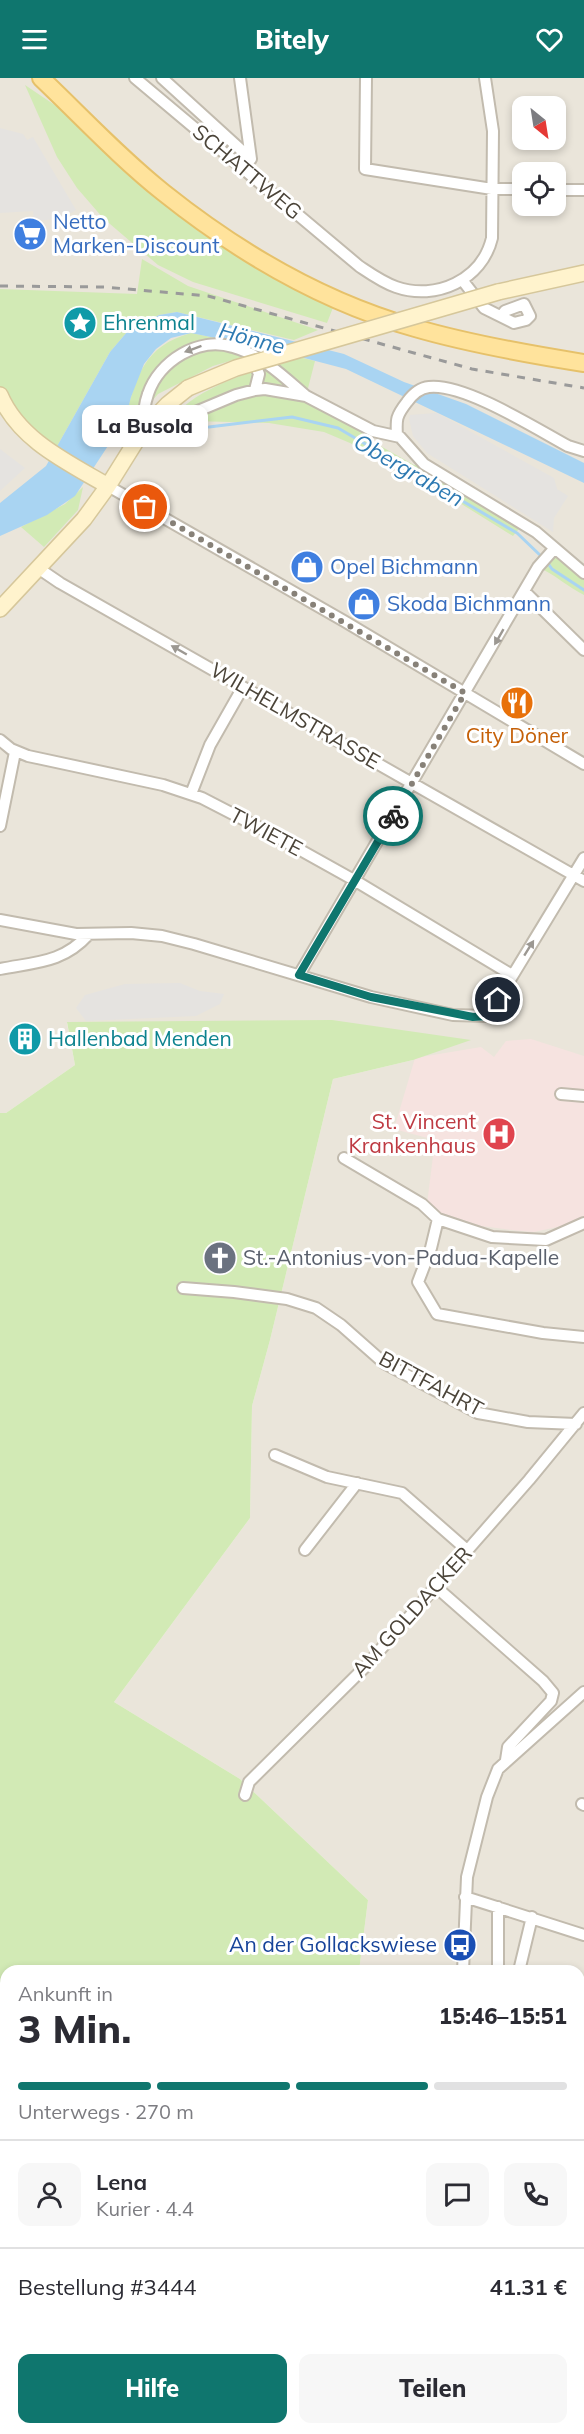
<!DOCTYPE html>
<html lang="de">
<meta charset="utf-8">
<style>
body{margin:0;font-family:Mulish,sans-serif;background:#f7f7f7;color:#2b2b33;height:100vh;display:flex;flex-direction:column;font-size:22px;white-space:nowrap}
*{box-sizing:border-box;margin:0}
p{font-size:20px;color:#7c7c81}
.icon{flex:none;width:33px;height:33px;fill:none;stroke:currentColor;stroke-width:2;stroke-linecap:round;stroke-linejoin:round}
.map{position:relative;flex:1;overflow:hidden}
.sheet{position:absolute;left:0px;top:1887px;width:585px;height:470px;display:flex;flex-direction:column;background:#fff;border-radius:18px 18px 0 0;box-shadow:0 3px 9px #0003}
.sheet>*{flex:none}
.needle{width:39px;rotate:150deg}
.tools{position:absolute;left:512px;top:18px;display:grid;gap:12px}
.tools a{display:grid;place-items:center;width:54px;height:54px;border-radius:12px;background:#fff;box-shadow:0 3px 9px #0003;font-size:30px}
.pin{position:absolute;display:grid;place-items:center;width:51px;height:51px;color:#fff;margin:-26px;border:3px solid #fff;border-radius:50%;box-shadow:0 2px 6px #0007}
.courier{position:absolute;display:grid;place-items:center;width:60px;height:60px;margin:-30px;border:4px solid #0f766e;border-radius:50%;background:#fff;color:#222;box-shadow:0 2px 8px #0007}
.bubble{position:absolute;height:42px;border-radius:12px;background:#fff;box-shadow:0 3px 9px #0003;font-size:20px;font-weight:800;line-height:42px;text-align:center}
.summary em{font-style:normal;font-weight:800}
.summary div{display:flex;flex-direction:column-reverse}
.summary{display:flex;align-items:center;justify-content:space-between;height:102px;padding:0 18px}
h1{font-size:39px;font-weight:800;line-height:45px}
.bar{display:grid;grid-template-columns:repeat(4,1fr);gap:9px 6px;align-content:center;height:72px;padding:0 18px}
.bar i{height:8px;border-radius:4px;background:#e1e1e2}
.bar .on{background:#0f766e}
.bar p{grid-column:span 4}
.line{display:flex;align-items:center;gap:15px;padding:0 18px;border-top:2px solid #e1e1e2}
.line div{flex:1}
.round{display:grid;place-items:center;flex:none;width:63px;height:63px;border-radius:12px;background:#f7f7f7}
.cta{display:flex;gap:12px;margin-top:auto;padding:12px 18px}
.cta a{flex:1;height:69px;border-radius:12px;background:#0f766e;color:#fff;font-size:24px;font-weight:800;line-height:69px;text-align:center}
.cta a+a{background:#f7f7f7;color:#2b2b33}
header{display:flex;justify-content:space-between;align-items:center;height:78px;padding:0 18px;background:#0f766e;color:#fff;font-size:27px;font-weight:800}
.map>svg:first-child{display:block}
.residential{fill:#eae5da;fill-rule:evenodd}
.medical{fill:#f6e3e0}
.green{fill:#d2eab5}
.parking{fill:#e5e3e0}
.water{fill:#a9d4f2}
.lines{fill:none;stroke-linecap:round;stroke-linejoin:round}
.stream{stroke:#a9d4f2;stroke-width:3}
.street-casing{stroke:#c2bbae;stroke-width:14}
.secondary-casing{stroke:#d6c79b;stroke-width:18}
.primary-casing{stroke:#e6c16a;stroke-width:20}
.street{stroke:#fff;stroke-width:10}
.secondary{stroke:#fff3cd;stroke-width:15}
.primary{stroke:#ffe39c;stroke-width:16}
.rail{stroke:#9a9a9a;stroke-width:3;stroke-dasharray:8 8;stroke-linecap:butt}
.secondary-bridge-casing{stroke:#d6c79b;stroke-width:18;stroke-linecap:butt}
.secondary-bridge{stroke:#fff3cd;stroke-width:15}
.oneway{fill:#9c9892}
.done{stroke:#878178;stroke-width:6;stroke-dasharray:0 10.8}
.route{stroke:#0f766e;stroke-width:8}
.labels{text-anchor:middle;stroke-width:6;stroke-linejoin:round;paint-order:stroke}
.street-label{font-size:21px;fill:#4b4439;stroke:#fff}
.shop-label{font-size:21px;fill:#366cbe;stroke:#fff;text-anchor:start}
.culture-label{font-size:21px;fill:#0d838f;stroke:#fff;text-anchor:start}
.food-label{font-size:21px;fill:#c56008;stroke:#fff}
.health-label{font-size:21px;fill:#be3a42;stroke:#fff;text-anchor:end}
.worship-label{font-size:21px;fill:#5b616d;stroke:#fff;text-anchor:start}
.transit-label{font-size:21px;fill:#164399;stroke:#fff;text-anchor:end}
.water-label{font-size:22px;font-style:italic;fill:#2e7ab2;stroke:#fff}
</style>
<header><svg class="icon" aria-label="menu" viewBox="0 0 24 24"><path d="M4 6h16M4 12h16M4 18h16"/></svg>Bitely<svg class="icon" aria-label="heart" viewBox="0 0 24 24"><path d="M12 20l-8-8c-3-5 5-10 8-4 3-6 11-1 8 4z"/></svg></header>
<div class="map">
<svg width="584" height="2356" viewBox="0 0 584 2356">
<rect width="100%" height="100%" fill="#f6f3ec"/>
<!-- residential -->
<path class="residential" d="M0,0H584V2356H327V2351L579,2350V1893H359L368,1822L240,1701L114,1624L250,1440L252,1328L270,1262L333,1001L413,982L67,945L75,987L6,1035H0ZM522,28H555V62H522ZM522,94H555V128H522Z"/>
<!-- medical -->
<path class="medical" d="M531,961L584,978V1138L562,1148L534,1154L521,1153L481,1148L441,1135L427,1126L435,1062L394,1051L415,980L481,969L494,979L506,963Z"/>
<!-- green -->
<path class="green" d="M25,7L71,38L158,119L201,155L258,191L334,227L327,245L193,204L158,187L103,140L77,110L57,79Z
M142,181L188,208L318,252L294,262L177,234L159,237L127,254L110,274L55,372L31,356L3,317L0,308V211L137,216Z
M191,255L270,271L213,288L158,316L144,332L125,342C136,298 144,268 191,255Z
M299,279L315,283L306,318L364,348L368,361L414,387L423,386L523,446L513,458L405,391L377,377L375,379L350,365L324,354L269,345L194,343L151,359C167,344 183,326 203,315C233,298 267,289 299,279Z
M83,409L78,432L44,469L21,449L65,426Z
M554,471L584,495V517C568,509 554,496 538,489Z
M332,942L471,962L413,982L333,1001L270,1262L252,1328L250,1440L114,1624L240,1701L368,1822L359,1893H6V2350H327V2356H0V1035H6L75,987L67,944Z"/>
<!-- parking -->
<path class="parking" d="M0,50L23,56L27,62L33,59L76,132L69,136L68,140L34,143L33,133L0,135Z
M437,335L554,400L557,411L568,418L554,440L553,454L427,375L413,358L409,341L410,337Z
M0,371L25,390L0,413Z
M180,905L200,913L224,916L220,926L196,938L86,943L76,930L85,917L125,906Z"/>
<!-- water -->
<path class="water" d="M177,234L344,276L404,304L466,326L584,385V405L346,291L270,271L191,255L171,260L156,271L144,286L131,319L125,342L75,418L47,437L0,458V425L46,388L110,274L127,254L159,237Z"/>
<g class="lines">
<!-- stream -->
<path class="stream" d="M209,349L292,339L338,350L517,455L542,479
M547,484L552,491L584,512"/>
<defs>
<path id="street" d="M135,0L359,188C371,196 382,204 396,209C436,223 482,202 492,160L493,53L485,0
M162,0L251,81
M240,0L251,81
M366,0L365,91L492,111H522
M555,112H584
M463,203L484,230L514,245L526,242L530,238L524,226L505,233L502,237
M251,278L259,296L255,312
M306,318C284,299 262,277 233,269C199,258 159,283 148,316C144,327 143,340 143,352L162,348L236,317L255,312L265,311L306,318L373,353L400,359L424,386L536,454L584,495
M397,358C396,341 396,338 407,324C412,317 419,310 429,309C464,305 535,350 568,368L584,373
M108,408L344,543L584,686
M38,490L60,505L584,803
M525,514L584,572
M0,662L11,671L28,678L163,707L202,720L268,754L354,802L512,897
M191,716L210,667L243,609
M0,748L15,674
M0,842L76,856L131,855L162,858L194,866L371,919L453,937L488,938L584,780
M0,891C36,884 63,885 89,856
M299,897L538,489L554,471
M561,1016L584,1018
M344,1080L422,1126L438,1141L492,1159L546,1162L584,1145
M438,1141L431,1170L418,1204L437,1236L543,1255L584,1259
M183,1210L234,1214L287,1221L316,1230L341,1247L384,1285L478,1335L528,1344L576,1346
M275,1377L327,1399L402,1415L467,1472
M305,1472L357,1405
M436,1509L543,1603L553,1615L551,1623L508,1669L506,1682
M245,1717L249,1704L366,1588L529,1402L584,1335
M582,1726L584,1727
M465,1819L584,1857
M463,1893L467,1799L487,1719L498,1691L584,1614
M498,1893V1829
M519,1893L532,1839
M579,2148L584,2126
M579,2347L584,2348
M392,2356L393,2350
M531,2356L533,2350"/>
<path id="secondary" d="M498,214L584,195
M0,317C19,362 67,384 108,408
M0,531L84,441L108,408L143,352L168,326L188,310"/>
<path id="primary" d="M41,0C81,38 120,80 164,115C238,174 323,224 415,250C470,266 527,276 584,285"/>
</defs>
<!-- street casing -->
<use href="#street" class="street-casing"/>
<!-- secondary casing -->
<use href="#secondary" class="secondary-casing"/>
<!-- primary casing -->
<use href="#primary" class="primary-casing"/>
<!-- street -->
<use href="#street" class="street"/>
<!-- secondary -->
<use href="#secondary" class="secondary"/>
<!-- primary -->
<use href="#primary" class="primary"/>
<!-- rail -->
<path class="rail" d="M0,208L104,209L208,218L472,291L584,310"/>
<defs>
<path id="secondary-bridge" d="M188,310L236,290L498,214"/>
</defs>
<!-- secondary-bridge casing -->
<use href="#secondary-bridge" class="secondary-bridge-casing"/>
<!-- secondary-bridge -->
<use href="#secondary-bridge" class="secondary-bridge"/>
</g>
<!-- one-way arrows -->
<defs><path id="oneway-solid" d="M-6-.8H1V-3.2L6.5 0L1 3.2V.8H-6Z" transform="scale(1.5)"/></defs>
<g class="oneway">
<use href="#oneway-solid" transform="translate(193 271) rotate(160)"/>
<use href="#oneway-solid" transform="translate(499 559) rotate(120)"/>
<use href="#oneway-solid" transform="translate(179 572) rotate(-150)"/>
<use href="#oneway-solid" transform="translate(529 870) rotate(-58)"/>
</g>
<g class="lines">
<!-- done -->
<path class="done" d="M145,429L465,615L393,738"/>
<!-- route -->
<path class="route" d="M393,738L299,897L371,919L473,939L488,938L498,922"/>
</g>
<!-- icons -->
<defs>
<symbol id="supermarket-disc" viewBox="-11 -11 22 22"><circle r="9.5" fill="#3f7fe0" stroke="#fff"/><path d="M-6-5.5h2.5l.6 2H6L4.5 2H-2.5L-4.4-4H-6ZM-1.5 3.2a1.3 1.3 0 1 0 .1 0ZM3 3.2a1.3 1.3 0 1 0 .1 0Z" fill="#fff"/></symbol>
<symbol id="sight-disc" viewBox="-11 -11 22 22"><circle r="9.5" fill="#0f9aa8" stroke="#fff"/><path d="M0-6L1.8-2.2L6-1.7L2.9 1.2L3.7 5.4L0 3.3L-3.7 5.4L-2.9 1.2L-6-1.7L-1.8-2.2Z" fill="#fff"/></symbol>
<symbol id="shop-disc" viewBox="-11 -11 22 22"><circle r="9.5" fill="#3f7fe0" stroke="#fff"/><path d="M-5-2.5h2.3a2.7 3.5 0 0 1 5.4 0H5L5.5 6h-11ZM-1.5-2.5h3a1.5 2.3 0 0 0-3 0Z" fill="#fff"/></symbol>
<symbol id="restaurant-disc" viewBox="-11 -11 22 22"><circle r="9.5" fill="#e8710a" stroke="#fff"/><path d="M-5-6h1v4h1v-4h1v4h1v-4h1v5L-1.5 .5V6h-2V.5L-5-1ZM5-6V6H3V1.5H1.5Q1.5-4 5-6Z" fill="#fff"/></symbol>
<symbol id="building-disc" viewBox="-11 -11 22 22"><circle r="9.5" fill="#0f9aa8" stroke="#fff"/><path d="M-4-6H4V6H1V3H-1V6H-4ZM-2.5-4.3h1.7v1.8h-1.7ZM.8-4.3h1.7v1.8H.8ZM-2.5-1h1.7V.8h-1.7ZM.8-1h1.7V.8H.8Z" fill="#fff"/></symbol>
<symbol id="hospital-disc" viewBox="-11 -11 22 22"><circle r="9.5" fill="#e0444e" stroke="#fff"/><path d="M-5-5h3v3.5h4V-5h3V5h-3V1.5h-4V5h-3Z" fill="#fff"/></symbol>
<symbol id="church-disc" viewBox="-11 -11 22 22"><circle r="9.5" fill="#6b7280" stroke="#fff"/><path d="M-1.2-6h2.4v3.5h3.3v2.4h-3.3V6h-2.4V-.1h-3.3v-2.4h3.3Z" fill="#fff"/></symbol>
<symbol id="bus-disc" viewBox="-11 -11 22 22"><circle r="9.5" fill="#1a4fb4" stroke="#fff"/><path d="M-5-6H5V4H4V6H2V4H-2V6H-4V4H-5ZM-3.5-4V0h7V-4ZM-3.5 1.2v1.5H-2V1.2ZM2 1.2v1.5H3.5V1.2Z" fill="#fff"/></symbol>
</defs>
<g fill-rule="evenodd">
<use href="#supermarket-disc" x="11" y="137" width="38" height="38"/>
<use href="#sight-disc" x="61" y="226" width="38" height="38"/>
<use href="#shop-disc" x="288" y="470" width="38" height="38"/>
<use href="#shop-disc" x="345" y="507" width="38" height="38"/>
<use href="#restaurant-disc" x="498" y="606" width="38" height="38"/>
<use href="#building-disc" x="6" y="942" width="38" height="38"/>
<use href="#hospital-disc" x="480" y="1037" width="38" height="38"/>
<use href="#church-disc" x="201" y="1161" width="38" height="38"/>
<use href="#bus-disc" x="441" y="1848" width="38" height="38"/>
</g>
<g class="labels">
<!-- street labels -->
<g class="street-label">
<text transform="translate(247 94) rotate(40)" y="7">SCHATTWEG</text>
<text transform="translate(295 638) rotate(30)" y="7">WILHELMSTRASSE</text>
<text transform="translate(266 754) rotate(28)" y="7">TWIETE</text>
<text transform="translate(431 1306) rotate(28)" y="7">BITTFAHRT</text>
<text transform="translate(412 1534) rotate(-48)" y="7">AM GOLDACKER</text>
</g>
<!-- shop labels -->
<g class="shop-label">
<text x="53" y="151">Netto<tspan x="53" dy="24">Marken-Discount</tspan></text>
<text x="330" y="496">Opel Bichmann</text>
<text x="387" y="533">Skoda Bichmann</text>
</g>
<!-- culture labels -->
<g class="culture-label">
<text x="103" y="252">Ehrenmal</text>
<text x="48" y="968">Hallenbad Menden</text>
</g>
<!-- food labels -->
<g class="food-label">
<text x="517" y="665">City Döner</text>
</g>
<!-- health labels -->
<g class="health-label">
<text x="476" y="1051">St. Vincent<tspan x="476" dy="24">Krankenhaus</tspan></text>
</g>
<!-- worship labels -->
<g class="worship-label">
<text x="243" y="1187">St.-Antonius-von-Padua-Kapelle</text>
</g>
<!-- transit labels -->
<g class="transit-label">
<text x="437" y="1874">An der Gollackswiese</text>
</g>
<!-- water labels -->
<g class="water-label">
<text transform="translate(252 260) rotate(15)" y="8">Hönne</text>
<text transform="translate(409 392) rotate(30)" y="8">Obergraben</text>
</g>
</g>
</svg>
<div class="tools">
<a><svg class="needle" viewBox="-14 -14 28 28"><path d="M0-13l5 13h-10z" fill="#e53935"/><path d="M0 13l5-13h-10z" fill="#7c7c81"/></svg></a>
<a><svg class="icon" aria-label="locate" viewBox="0 0 24 24"><circle cx="12" cy="12" r="6"/><path d="M12 2v4M12 18v4M2 12h4M18 12h4"/></svg></a>
</div>
<div class="pin" style="left:145px;top:429px;background:#ea580c"><svg class="icon" aria-label="bag" viewBox="0 0 24 24"><path d="M5 8h14l-1 12H6zM9 8a3 3 0 0 1 6 0"/></svg></div>
<div class="pin" style="left:498px;top:922px;background:#1f2937"><svg class="icon" aria-label="home" viewBox="0 0 24 24"><path d="M3 11l9-7 9 7M6 9v11h12V9"/></svg></div>
<div class="courier" style="left:393px;top:738px"><svg class="icon" aria-label="bike" viewBox="0 0 24 24"><circle cx="6" cy="16" r="4"/><circle cx="18" cy="16" r="4"/><path d="M6 16l4-8h5l3 8M10 8l3 8H6M13 5h3"/></svg></div>
<div class="bubble" style="left:82px;top:327px;width:126px">La Busola</div>
<section class="sheet">
<div class="summary"><div><h1>3 Min.</h1><p>Ankunft in</p></div><em>15:46–15:51</em></div>
<div class="bar"><i class="on"></i><i class="on"></i><i class="on"></i><i></i><p>Unterwegs · 270 m</p></div>
<div class="line" style="height:108px"><a class="round"><svg class="icon" aria-label="person" viewBox="0 0 24 24"><circle cx="12" cy="8" r="4"/><path d="M4 21q1-7 8-7t8 7"/></svg></a><div><b>Lena</b><p>Kurier · 4.4</p></div><a class="round"><svg class="icon" aria-label="chat" viewBox="0 0 24 24"><path d="M4 5h16v11H9l-5 4z"/></svg></a><a class="round"><svg class="icon" aria-label="phone" viewBox="0 0 24 24"><path d="M5 4h4l2 5-3 2q2 4 5 5l2-3 5 2v4C11 20 4 13 5 4z"/></svg></a></div>
<div class="line" style="height:78px"><div>Bestellung #3444</div><b>41.31 €</b></div>
<div class="cta"><a>Hilfe</a><a>Teilen</a></div>
</section>
</div>
